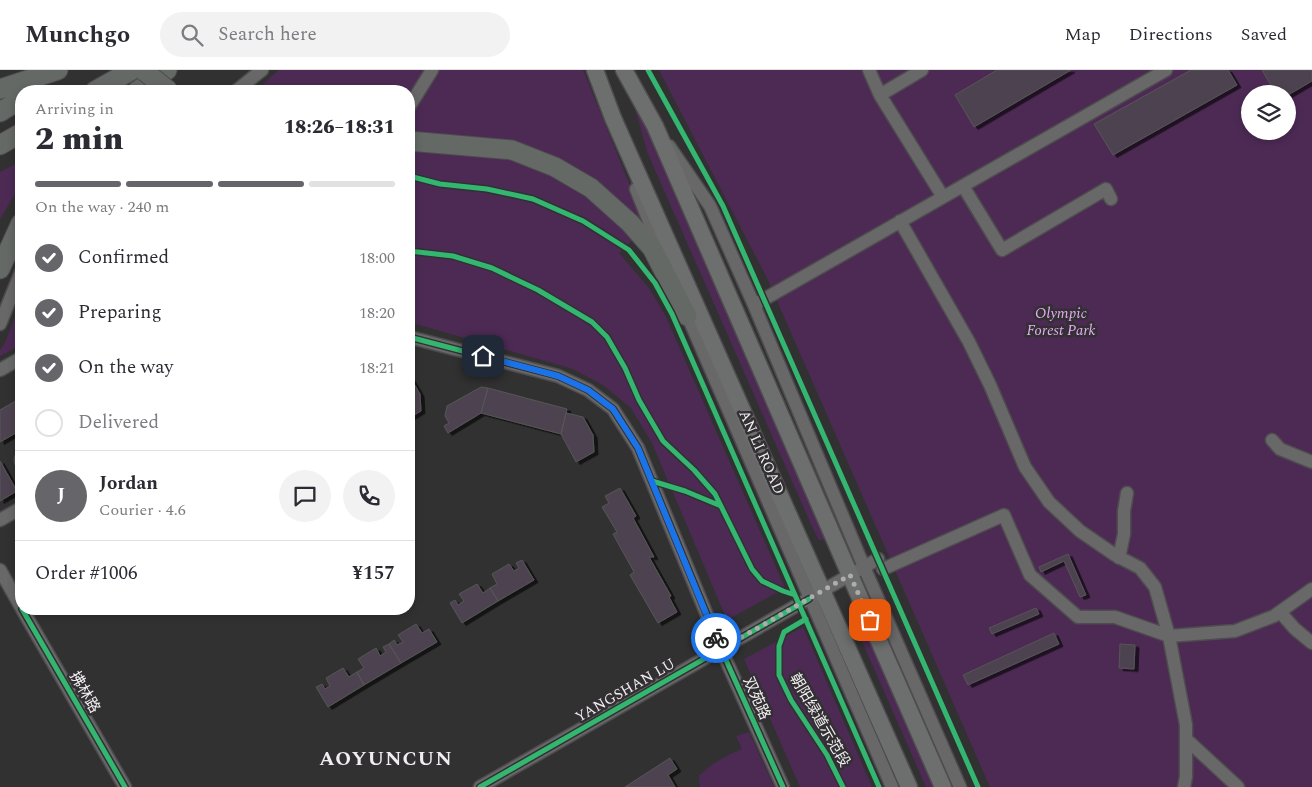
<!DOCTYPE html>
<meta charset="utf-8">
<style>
body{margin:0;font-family:Spectral,"Noto Sans SC",serif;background:#f2f2f3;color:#2b2b33;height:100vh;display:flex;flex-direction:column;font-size:19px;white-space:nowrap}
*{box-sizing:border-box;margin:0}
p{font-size:16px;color:#7c7c81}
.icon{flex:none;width:28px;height:28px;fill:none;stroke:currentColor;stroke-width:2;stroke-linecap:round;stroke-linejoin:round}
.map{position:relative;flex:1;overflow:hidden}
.side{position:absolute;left:15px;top:15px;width:400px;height:530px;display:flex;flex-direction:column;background:#fff;border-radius:20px;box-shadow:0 2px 8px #0003}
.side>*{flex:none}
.tools{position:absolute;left:1241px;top:15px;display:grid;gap:10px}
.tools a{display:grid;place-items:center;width:55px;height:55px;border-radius:50%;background:#fff;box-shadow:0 2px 8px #0003;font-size:25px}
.pin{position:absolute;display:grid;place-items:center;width:42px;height:42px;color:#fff;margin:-21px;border-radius:10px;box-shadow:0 2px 8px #0006}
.courier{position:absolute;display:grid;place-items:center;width:50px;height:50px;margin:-25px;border:4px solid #1a73e8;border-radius:50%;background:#fff;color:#222;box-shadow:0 1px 6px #0007}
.summary em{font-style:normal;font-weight:800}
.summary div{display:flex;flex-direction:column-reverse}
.summary{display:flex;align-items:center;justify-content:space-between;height:85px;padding:0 20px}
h1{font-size:32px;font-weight:800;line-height:38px}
.bar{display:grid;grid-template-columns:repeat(4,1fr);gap:8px 5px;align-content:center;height:60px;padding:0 20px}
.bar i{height:6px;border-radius:4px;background:#e1e1e2}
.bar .current{background:#66656a}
.bar p{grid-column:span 4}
.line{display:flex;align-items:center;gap:12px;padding:0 20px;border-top:1px solid #e1e1e2}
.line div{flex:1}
.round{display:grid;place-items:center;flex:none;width:52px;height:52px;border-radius:26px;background:#f2f2f3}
ol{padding:0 20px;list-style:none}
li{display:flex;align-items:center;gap:15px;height:55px}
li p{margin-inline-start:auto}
li .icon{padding:5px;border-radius:50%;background:#66656a;color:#fff;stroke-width:4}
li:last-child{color:#7c7c81}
li i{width:28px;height:28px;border:2px solid #e1e1e2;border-radius:50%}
header{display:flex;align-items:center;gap:30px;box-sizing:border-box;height:70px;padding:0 25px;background:#fff;border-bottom:1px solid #e1e1e2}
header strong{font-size:24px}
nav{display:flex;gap:28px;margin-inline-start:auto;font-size:18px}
.search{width:350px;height:45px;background:#f2f2f3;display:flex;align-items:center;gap:12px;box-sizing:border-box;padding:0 18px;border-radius:28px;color:#7c7c81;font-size:19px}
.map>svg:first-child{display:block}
.green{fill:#4c2a54;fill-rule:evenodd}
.building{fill:#4e434f;stroke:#565556;filter:url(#shadow)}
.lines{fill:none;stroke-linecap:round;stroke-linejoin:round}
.minor-casing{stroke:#4e4c4e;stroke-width:15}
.major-casing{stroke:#4e4c4e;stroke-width:19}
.highway-casing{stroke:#4e4c4e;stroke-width:21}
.minor{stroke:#696869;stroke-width:12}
.major{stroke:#6c6f6e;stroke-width:16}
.highway{stroke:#656966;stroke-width:19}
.highway-bridge-casing{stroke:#4e4c4e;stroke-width:21;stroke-linecap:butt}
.highway-bridge{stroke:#656966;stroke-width:19}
.cycleway-casing{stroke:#323033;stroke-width:8}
.cycleway{stroke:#33b770;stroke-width:5}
.done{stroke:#aeacae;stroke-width:5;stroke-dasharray:0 9}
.route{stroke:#1a73e8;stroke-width:6}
.labels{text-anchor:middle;stroke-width:5;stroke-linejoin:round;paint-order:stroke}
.park-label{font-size:15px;font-style:italic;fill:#e8acf7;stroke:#323033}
.street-label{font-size:15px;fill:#f0eef0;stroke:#323033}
.district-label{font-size:20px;font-weight:bold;letter-spacing:1px;fill:#f0eef0;stroke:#323033}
</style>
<header>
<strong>Munchgo</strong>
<div class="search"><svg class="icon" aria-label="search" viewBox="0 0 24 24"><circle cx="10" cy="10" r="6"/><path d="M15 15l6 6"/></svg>Search here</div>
<nav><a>Map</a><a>Directions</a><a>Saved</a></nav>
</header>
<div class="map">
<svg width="1312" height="717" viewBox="0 0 1312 717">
<defs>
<filter id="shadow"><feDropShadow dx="4" dy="2.5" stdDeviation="0" flood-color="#0009"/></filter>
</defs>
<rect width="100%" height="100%" fill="#323132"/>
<!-- green -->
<path class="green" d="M279,0H583L647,157L619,183L649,218L666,247L785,518L727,550L652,373L631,338L603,315L573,299L409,252V21H255Z
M659,0H1312V717H990L767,208ZM1250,24H1288V61H1250Z
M627,11L653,57L827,469L819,470L814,461L648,84Z
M21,91V114L0,149V102Z
M21,231V275L0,286V280L5,273Z
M860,543L945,717H926L854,553Z
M803,557L872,717H800L744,589Z
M749,662L774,717H700L699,706C712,693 725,686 742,679L736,666Z"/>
<!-- building -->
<path class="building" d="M997,0H1071L974,57L955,25Z
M1191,0H1228L1237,15L1113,85L1094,54Z
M1262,0H1312V11L1288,25L1276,24Z
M409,305L420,324L421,341L409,348Z
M481,317L488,318L481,343L448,363L444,356L449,353L445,346L447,336Z
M488,318L567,339L561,364L481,343Z
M21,328V360L0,372V340Z
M566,343L583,347L593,365L594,382L576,392L561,364Z
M0,391L17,421L0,431Z
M620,418L636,446L633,448L654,487H649L671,526L669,527L677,542L658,553L630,505L634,502L613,464L617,462L602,437L609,433L605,426Z
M1068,484L1086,525L1080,527L1064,491L1041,502L1039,497Z
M522,490L534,510L498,531L490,518L497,514L492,504L509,494L514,501L519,498L516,493Z
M477,514L483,523L490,518L498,531L462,553L450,533L455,530L458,535L464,531L459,524Z
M1036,538L1039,544L992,564L989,558Z
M416,554L422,563L429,559L437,572L401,593L389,574L394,570L397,575L403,572L398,565Z
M1054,563L1059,574L968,615L963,605Z
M389,574L401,593L364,615L357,602L364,598L358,589L376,578L380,586L386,582L383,577Z
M1120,574L1135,575L1134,599L1119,598Z
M343,598L349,607L357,602L364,615L328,637L316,617L322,614L325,619L330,616L326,608Z
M670,688L677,699L668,705L675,717H625Z"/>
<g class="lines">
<defs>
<path id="minor" d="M869,0L880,25L943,127
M236,21L262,0
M880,25L922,0
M409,37L432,0
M669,76L710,136L754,235L864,497L960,717
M963,116L1002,180L1106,119L1111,129
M636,119L662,184
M900,151L969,272L990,315L1025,397L1049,432L1080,461L1115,485L1140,498L1155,517L1169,566L1186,655V707L1184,717
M754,235L1166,0
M685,240L892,717
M0,254L21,202
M409,267L558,306L588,320L613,339L638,378L721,579L783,717
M0,300L21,288
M1272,370L1280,379L1312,392
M21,389V391
M0,450L21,438
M1119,488L1124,464V441L1127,423
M883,499L1004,445L1030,505L1078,547H1115L1169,566L1235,561L1274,546L1312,519
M0,500L21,537
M22,539L125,717
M1280,542L1295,559L1312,573
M1186,669L1238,717
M480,717L878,489"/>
<path id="major" d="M595,0L613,48L909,717
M624,0L655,56L850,505L943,717"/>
<path id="highway" d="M0,19L58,0
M95,21L132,0
M137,21L167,0
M0,42L21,29
M409,71L512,80L555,97L591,118L630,153L652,178L687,246
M0,75L21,63
M0,199L21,153"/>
</defs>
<!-- minor casing -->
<use href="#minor" class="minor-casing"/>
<!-- major casing -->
<use href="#major" class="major-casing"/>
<!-- highway casing -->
<use href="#highway" class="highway-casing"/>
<!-- minor -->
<use href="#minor" class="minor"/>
<!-- major -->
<use href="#major" class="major"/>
<!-- highway -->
<use href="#highway" class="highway"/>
<defs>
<path id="highway-bridge" d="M143,0L169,21"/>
</defs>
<!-- highway-bridge casing -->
<use href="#highway-bridge" class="highway-bridge-casing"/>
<!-- highway-bridge -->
<use href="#highway-bridge" class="highway-bridge"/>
<defs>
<path id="cycleway" d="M648,0L723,136L978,717
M409,106L440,114L487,119L533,129L583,151L629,180L655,213L672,244L879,717
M409,181L453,186L492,198L538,220L592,252L607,267L625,298L639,330L663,371L694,400L715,424L752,499L762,511L783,521L795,525
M409,267L558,306L588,320L613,339L638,378L721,579L783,717
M652,411L685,421L721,436
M22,539L125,717
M806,549L784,562L779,576V605L791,630L827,685L843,717
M480,717L809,529"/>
</defs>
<!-- cycleway casing -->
<use href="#cycleway" class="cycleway-casing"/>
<!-- cycleway -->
<use href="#cycleway" class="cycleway"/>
</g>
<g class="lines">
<!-- done -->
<path class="done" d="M716,568L721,579L850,505L870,550"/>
<!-- route -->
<path class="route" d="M483,286L558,306L588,320L613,339L638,378L716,568"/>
</g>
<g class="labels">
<!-- park labels -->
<g class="park-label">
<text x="1061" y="248">Olympic<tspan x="1061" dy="17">Forest Park</tspan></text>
</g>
<!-- street labels -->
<g class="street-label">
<text transform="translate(762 382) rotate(66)" y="5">AN LI ROAD</text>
<text transform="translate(625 620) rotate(-30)" y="5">YANGSHAN LU</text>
<text transform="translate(85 622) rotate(60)" y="5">拂林路</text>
<text transform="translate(757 628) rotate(66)" y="5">双苑路</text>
<text transform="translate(820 650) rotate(60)" y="5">朝阳绿道示范段</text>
</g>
<!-- district labels -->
<g class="district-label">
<text x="386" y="695">AOYUNCUN</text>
</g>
</g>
</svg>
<div class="tools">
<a><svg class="icon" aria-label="layers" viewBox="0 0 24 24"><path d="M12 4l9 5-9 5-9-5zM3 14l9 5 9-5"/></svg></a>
</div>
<div class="pin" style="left:870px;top:550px;background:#ea580c"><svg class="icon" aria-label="bag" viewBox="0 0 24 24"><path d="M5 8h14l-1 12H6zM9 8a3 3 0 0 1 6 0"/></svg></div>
<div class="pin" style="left:483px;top:286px;background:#1f2937"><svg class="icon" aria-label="home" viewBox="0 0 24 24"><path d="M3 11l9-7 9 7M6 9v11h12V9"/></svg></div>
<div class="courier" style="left:716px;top:568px"><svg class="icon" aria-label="bike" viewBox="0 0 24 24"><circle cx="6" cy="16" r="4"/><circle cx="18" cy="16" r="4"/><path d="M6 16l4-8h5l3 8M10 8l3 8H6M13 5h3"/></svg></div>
<section class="side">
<div class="summary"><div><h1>2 min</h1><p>Arriving in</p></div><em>18:26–18:31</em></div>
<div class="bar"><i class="current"></i><i class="current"></i><i class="current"></i><i></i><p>On the way · 240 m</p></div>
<ol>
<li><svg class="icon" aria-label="check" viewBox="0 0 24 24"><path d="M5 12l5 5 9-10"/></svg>Confirmed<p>18:00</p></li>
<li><svg class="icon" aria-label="check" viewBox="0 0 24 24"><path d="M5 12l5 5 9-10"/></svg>Preparing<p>18:20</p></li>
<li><svg class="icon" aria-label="check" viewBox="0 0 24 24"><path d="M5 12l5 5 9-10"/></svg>On the way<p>18:21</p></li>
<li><i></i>Delivered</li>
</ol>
<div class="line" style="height:90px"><b class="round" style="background:#66656a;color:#fff">J</b><div><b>Jordan</b><p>Courier · 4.6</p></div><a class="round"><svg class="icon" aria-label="chat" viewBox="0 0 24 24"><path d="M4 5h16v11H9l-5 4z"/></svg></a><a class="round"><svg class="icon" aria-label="phone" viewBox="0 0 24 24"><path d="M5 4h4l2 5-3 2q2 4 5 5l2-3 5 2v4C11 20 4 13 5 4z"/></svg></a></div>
<div class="line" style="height:65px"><div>Order #1006</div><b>¥157</b></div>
</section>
</div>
